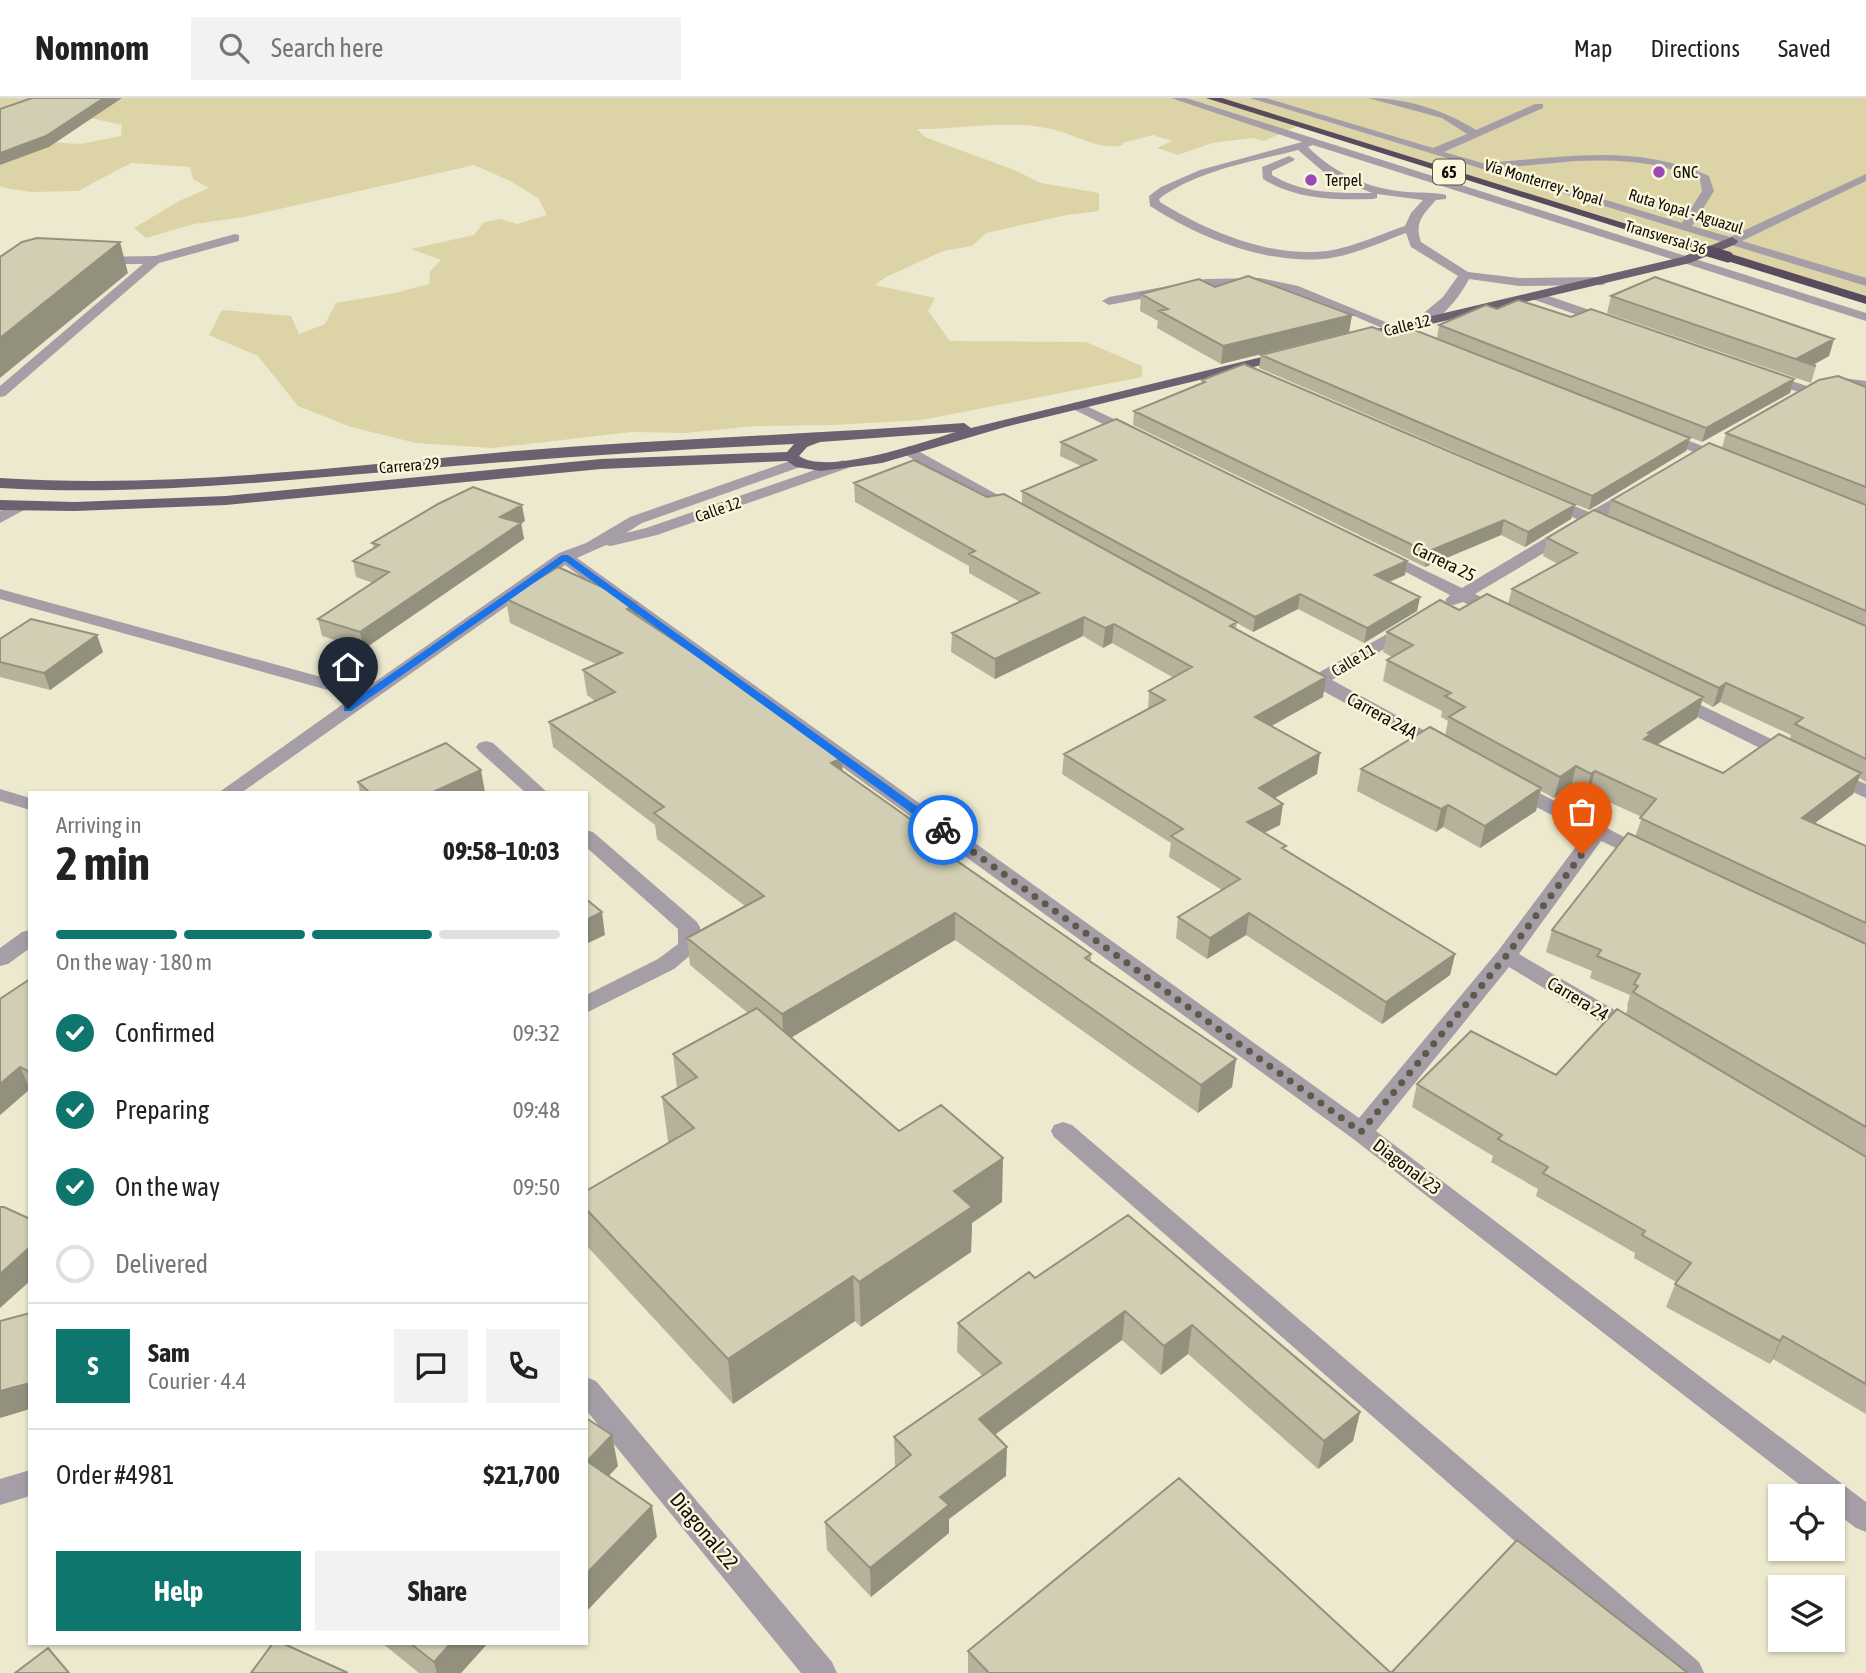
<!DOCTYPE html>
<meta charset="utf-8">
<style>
body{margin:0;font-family:"Asap Condensed",sans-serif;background:#f2f2f2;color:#222;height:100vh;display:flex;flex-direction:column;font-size:26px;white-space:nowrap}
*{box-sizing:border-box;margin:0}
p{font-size:23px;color:#767676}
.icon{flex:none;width:38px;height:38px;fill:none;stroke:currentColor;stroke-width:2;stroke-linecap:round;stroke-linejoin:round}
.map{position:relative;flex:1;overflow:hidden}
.drawer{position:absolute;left:28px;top:693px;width:560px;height:854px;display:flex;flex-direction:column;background:#fff;border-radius:0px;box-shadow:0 2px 5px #0004}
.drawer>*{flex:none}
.fabs{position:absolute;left:1768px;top:1386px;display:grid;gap:14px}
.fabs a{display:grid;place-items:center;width:77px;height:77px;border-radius:0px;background:#fff;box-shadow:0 2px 5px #0004;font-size:35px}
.pin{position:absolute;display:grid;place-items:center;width:60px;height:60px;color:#fff;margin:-72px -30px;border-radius:50% 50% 50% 0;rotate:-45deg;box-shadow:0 0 7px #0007}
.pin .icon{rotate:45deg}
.courier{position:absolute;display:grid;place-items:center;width:70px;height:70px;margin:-35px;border:5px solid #1a73e8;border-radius:50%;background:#fff;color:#222;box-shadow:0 2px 9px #0007}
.overview em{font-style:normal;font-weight:700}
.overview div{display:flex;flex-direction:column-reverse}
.overview{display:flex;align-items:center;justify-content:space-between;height:119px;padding:0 28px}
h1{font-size:46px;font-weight:700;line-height:52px}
.bar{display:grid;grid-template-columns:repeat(4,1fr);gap:10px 7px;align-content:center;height:84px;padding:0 28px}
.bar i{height:9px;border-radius:5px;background:#e0e0e0}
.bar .on{background:#0f766e}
.bar p{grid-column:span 4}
.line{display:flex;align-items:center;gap:18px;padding:0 28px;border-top:2px solid #e0e0e0}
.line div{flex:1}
.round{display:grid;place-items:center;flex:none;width:74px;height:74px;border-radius:0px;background:#f2f2f2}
ol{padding:0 28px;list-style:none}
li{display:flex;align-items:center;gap:21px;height:77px}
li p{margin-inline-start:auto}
li .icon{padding:7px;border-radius:50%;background:#0f766e;color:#fff;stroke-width:4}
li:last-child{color:#767676}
li i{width:38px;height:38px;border:4px solid #e0e0e0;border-radius:50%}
.cta{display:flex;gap:14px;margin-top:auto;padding:14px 28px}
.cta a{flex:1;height:80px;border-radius:0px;background:#0f766e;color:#fff;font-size:28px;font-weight:700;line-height:80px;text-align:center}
.cta a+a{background:#f2f2f2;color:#222}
header{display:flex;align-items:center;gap:42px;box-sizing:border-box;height:98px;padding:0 35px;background:#fff;border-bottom:2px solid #e0e0e0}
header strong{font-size:33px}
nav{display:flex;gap:38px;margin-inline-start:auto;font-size:24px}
.search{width:490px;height:63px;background:#f2f2f2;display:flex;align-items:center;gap:18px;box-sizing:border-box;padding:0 24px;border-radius:0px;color:#767676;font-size:26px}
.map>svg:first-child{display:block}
.green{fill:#dcd4a6}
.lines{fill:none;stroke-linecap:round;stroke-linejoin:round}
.minor{fill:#a59ea7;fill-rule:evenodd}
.major{fill:#6d6071;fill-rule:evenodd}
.highway{fill:#594b5e;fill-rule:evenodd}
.highway-bridge{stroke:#594b5e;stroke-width:11}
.wall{fill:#b5b19b;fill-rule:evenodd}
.shaded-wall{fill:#93907e}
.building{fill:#d2ceb4;stroke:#93907e;stroke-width:2}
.route{fill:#1a73e8}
.done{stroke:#5d5a4b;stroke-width:7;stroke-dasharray:0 12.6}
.poi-dot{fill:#9b49b7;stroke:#faf6db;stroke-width:2.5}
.labels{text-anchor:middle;stroke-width:5;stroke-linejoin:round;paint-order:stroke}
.shield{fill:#faf6db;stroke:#565345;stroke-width:2}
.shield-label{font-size:16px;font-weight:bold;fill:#0f0d05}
.far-poi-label{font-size:16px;fill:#0f0d05;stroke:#faf6db;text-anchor:start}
.far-street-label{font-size:16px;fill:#0f0d05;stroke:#faf6db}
.street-label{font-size:18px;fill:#0f0d05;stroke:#faf6db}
.near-street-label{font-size:21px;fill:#0f0d05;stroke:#faf6db}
</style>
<header>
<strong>Nomnom</strong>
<div class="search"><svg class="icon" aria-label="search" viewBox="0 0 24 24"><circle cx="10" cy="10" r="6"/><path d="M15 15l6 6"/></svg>Search here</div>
<nav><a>Map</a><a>Directions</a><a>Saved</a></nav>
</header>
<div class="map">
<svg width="1866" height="1575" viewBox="0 0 1866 1575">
<rect width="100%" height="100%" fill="#ede9ce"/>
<!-- green -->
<path class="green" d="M0,0H1866V202L1298,28L1264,43L1252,40L1212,45L1178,57L1157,50L1172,43L1153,37L1122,45L1123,47C1100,54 1071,34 1046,30C1004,22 960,31 917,31L925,39L1014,72L1041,85L1099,95V113L1067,117L986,135L972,148L943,153L886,179L875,187L935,200L928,213L950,243L1086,244L1142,268V279L922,322L832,327L756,328L685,335L632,334L492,350L416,345L351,329L298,308L258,258L209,237L222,212L291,218L299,236L325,226L336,205L395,195L429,186L430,173L441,162L411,151L474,137L484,124L500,121L517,126L547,117L538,100L510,83L474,67L244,119L194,126L146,140L134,130L179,103L209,90L193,81L190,69L131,65L78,93L32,94L4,90L0,88V65L37,43L80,46L121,38L122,27L68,15L0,11Z"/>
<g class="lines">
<!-- minor -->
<path class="minor" d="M1171,0H1186L1866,215V223L1313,47L1308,49C1335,76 1369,91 1407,94C1420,95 1434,94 1446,97V101L1436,102C1423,117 1414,124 1421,144L1468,174L1519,180L1603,179L1609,183L1603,187L1519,188L1469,181C1461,197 1439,228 1419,225V219L1443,199L1458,178L1411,149L1406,135C1379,145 1352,158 1323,161C1264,166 1198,139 1150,108L1149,98L1161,89L1200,72L1302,44ZM1298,52L1326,76L1372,95C1337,95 1303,96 1272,77V73L1293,63L1295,61L1289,58L1262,69L1263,81C1297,102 1335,102 1373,101L1377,100V96L1423,102L1411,115L1405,128C1381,136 1358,147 1333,152C1275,162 1208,134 1160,104L1159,101C1198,72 1252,64 1298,52Z
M1250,0H1266L1433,50L1467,36L1442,20L1368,0C1406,0 1444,12 1476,32L1535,6H1543V10L1444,54L1493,68L1498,64C1571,58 1640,47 1709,78L1714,93L1692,128L1730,139L1866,76V83L1742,143L1866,180V188ZM1576,63C1620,61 1659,63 1700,82L1702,93L1682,125L1500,70Z
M235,136L239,137V143L159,165L5,298L0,299V288L143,166H99L93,162L95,159L155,158Z
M1260,180L1298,188L1422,239L1415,243L1410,242C1370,226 1299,190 1258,188C1208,185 1158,198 1109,207L1102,203L1109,199L1206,181Z
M1537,194L1616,221L1618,224L1616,227H1606L1532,201V195Z
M1767,275L1813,290L1815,293L1808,297L1762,282L1760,279Z
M1843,280L1866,283V291L1843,288L1830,291L1823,287L1825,284Z
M1078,304L1137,332L1139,335L1132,339L1127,338L1073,311L1071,308L1073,305Z
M1663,333L1729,358L1732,361L1724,366L1719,364L1658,340L1656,337L1658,334Z
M909,348L1020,409L1022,412L1014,417L1008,415L904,356L901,353Z
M798,360L806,365L803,368L642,425L626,435L646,430L838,364L843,362L851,367L848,370L657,437L611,448L606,447L577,460L1359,1020L1498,853L1586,735L1506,693L1503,689L1506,685H1520L1653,754L1656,758L1653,762L1646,764L1601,743L1519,856L1642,928L1646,934L1642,940L1634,942L1626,940L1509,869L1376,1033L1866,1404V1434L1856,1430L1832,1412V1398H1814L1352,1040L565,467L241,695H218L353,599L0,501V491L365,591L559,455L586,445L630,419Z
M1634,389L1640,391L1642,394L1640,397L1602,420L1617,429L1615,432L1609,434L1591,427L1475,496L1506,511L1509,515L1506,519H1494L1463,504L1454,507L1448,506L1445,502L1450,497L1373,457L1381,452L1387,454L1462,490L1577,421L1543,406L1541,403L1543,400H1555L1589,414Z
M20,403L26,405L28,408L26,411L0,425V413Z
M1408,524L1417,529L1414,533L1332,582L1449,646L1452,650L1449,654H1435L1312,587L1292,573L1301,568L1318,575Z
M1674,594L1796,653L1799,657L1796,661H1782L1667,604L1665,600L1667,596Z
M486,643L493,645L548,695H526L479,653L476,649L479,645Z
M1831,671L1866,686V700L1824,681L1821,677L1824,673Z
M0,691L30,700V712L0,703Z
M586,732L593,734L697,824L700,829V849L674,871L586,915V897L658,861L678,846V831L586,749Z
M30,832V850L8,866L0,868V850L22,834Z
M1063,1024L1072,1027L1699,1564L1704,1575H1665L1054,1039L1051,1033L1054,1027Z
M586,1279L596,1283L832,1564L837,1575H801L586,1312Z
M30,1372V1398L0,1407V1381Z"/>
<!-- major -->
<path class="major" d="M1732,139L1738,143L1736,146L1690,165L1355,244L1348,240L1355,236L1682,159Z
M1286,253L1293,257L1291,260L1005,329L882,365L821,373L796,369L787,363L601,371L226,407L75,413L0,412V402L75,404L226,398L601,361L787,354L794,346C661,352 530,361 397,373C265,384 132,398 0,390V380C172,391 345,368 516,353C665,341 815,336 964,325L971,330ZM956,334C923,344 828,378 799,358L807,349L820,344Z"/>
<!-- highway -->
<path class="highway" d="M1206,0H1222L1694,147L1684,150Z
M1728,155L1866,198V206L1724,162L1722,159Z"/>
<!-- highway-bridge -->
<path class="highway-bridge" d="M1688,147L1728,159"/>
</g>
<!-- wall -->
<path class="wall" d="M1215,189L1352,217L1349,234L1221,266L1157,230L1158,223L1140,213L1141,196Z
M1611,198L1834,241L1829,258L1813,266L1816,268L1811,285L1607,215Z
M1497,211L1571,219L1794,281L1790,295L1702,344L1437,240L1439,227Z
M1261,257L1690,340L1686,353L1589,412L1259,270Z
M1202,282L1575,407L1571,421L1525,449L1501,437L1425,469L1133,327L1134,313L1202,285Z
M1866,289V684L1859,680L1853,696L1815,725L1866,748V1058L1630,919L1866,1059V1316L1773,1261L1770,1266L1666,1209L1676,1184L1634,1160L1635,1155L1536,1098L1538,1091L1491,1064L1493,1058L1412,1009L1417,986L1556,977L1626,916L1628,909L1627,908L1630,897L1590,880L1592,873L1546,854L1552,832L1635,739L1642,719L1589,695L1585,697L1571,689L1554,700L1541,693L1536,713L1480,750L1443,729L1436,734L1357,693L1361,671L1445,638L1448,623L1441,619L1442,613L1383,583L1387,562L1392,559L1383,554L1387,534L1459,512L1508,506L1512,491L1558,466L1543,458L1547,440L1608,418L1612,402L1722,350L1726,335ZM1702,603L1713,609L1720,604L1791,637L1790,641L1723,675L1657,647L1697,620Z
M1061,344L1405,477L1389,484L1420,499L1417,513L1364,545L1298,511L1253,534L1237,525L1236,531L1323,599L1271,628L1317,676L1274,700L1280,727L1264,734L1286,752L1455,856L1450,877L1382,926L1246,837L1207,861L1176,840L1178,819L1222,792L1169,759L1171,745L1062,676L1064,656L1148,612L1149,593L1174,580L1112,545L1103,550L1083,538L995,581L951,554L952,535L1020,504L969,475V468L855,404L854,385L987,399L1022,405V393L1081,368L1060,358Z
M525,423L521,425L524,441L364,551L322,538L318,521L373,485L356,479L353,463L374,450L372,445Z
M506,501L639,519L747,591V594L842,673L944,745V754L1091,856V863L1236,961L1232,989L1198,1015L955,842L791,939L899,1033L1002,1104L972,1125L971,1154L861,1229L855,1223L733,1306L586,1147V1093L669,1044L668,1043L662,999L677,990L673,956L748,915L690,867L687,840L745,808L657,741L655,727L553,649L549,624L595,603L587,597L583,572L596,566L510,525Z
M0,541L103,554L50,592L0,579Z
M358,684L485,694L360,695Z
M30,881V991L0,1017V901Z
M1128,1117L1360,1314L1353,1343L1318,1371L1188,1256L1161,1277L1122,1242L995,1337L1006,1378L949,1421V1435L871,1499L827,1452L825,1424L896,1369L895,1368L894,1339L983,1278L957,1254L958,1225L1035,1180Z
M382,1545H488L461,1575H419Z
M968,1553L1391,1575H1688H968Z"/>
<!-- shaded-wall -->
<path class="shaded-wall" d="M104,0H122L49,49L0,67V55Z
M120,144L128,175L0,280V240Z
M1352,217L1349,234L1221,266L1223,248Z
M1834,241L1829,258L1813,267L1798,260Z
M1794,281L1790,295L1702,344L1706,330Z
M1690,340L1686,353L1589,412L1592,398Z
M522,407L525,423L503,435L500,419Z
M1575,407L1571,421L1525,449L1528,434Z
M1504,422L1501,437L1425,469L1427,454Z
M521,425L524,441L364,551L360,534Z
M1407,463L1405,477L1372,491L1375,477Z
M1300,496L1298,511L1253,534L1255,519Z
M1420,499L1417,513L1364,545L1367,530Z
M637,505L640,529L627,511Z
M1084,519L1083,538L995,581V561Z
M1114,526L1112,545L1103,550L1105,530Z
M97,537L103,554L50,592L44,575Z
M1326,579L1323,599L1252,639L1255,619Z
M1726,585L1720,604L1713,609L1719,590Z
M1703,599L1697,620L1646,654L1644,641L1648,635Z
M1320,655L1317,676L1256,711L1259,690Z
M842,660L843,686L831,665Z
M1576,668L1571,689L1554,700L1560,679Z
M481,672L485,694L483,695H431Z
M1595,673L1589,695L1585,697L1591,676Z
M1861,675L1853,696L1794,741L1802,720Z
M1541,690L1536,713L1480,750L1485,728Z
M1283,706L1280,727L1244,745L1247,724Z
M1448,707L1443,729L1436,734L1441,711Z
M944,745V772L937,749Z
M602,814L605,837L586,846V822Z
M955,815V842L784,944L782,916Z
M1249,815L1246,837L1207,861L1210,840Z
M1455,856L1450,877L1382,926L1386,904Z
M1236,961L1232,989L1198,1015L1201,987Z
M20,969L30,991L0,1017V986Z
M1003,1060L1002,1104L972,1125L971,1154L861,1229L859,1184L954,1093Z
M30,1149V1183L0,1210V1176Z
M853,1178L855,1223L733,1306L728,1261Z
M1125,1213L1122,1242L978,1349L979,1321Z
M1192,1227L1188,1256L1161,1277L1164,1248Z
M1783,1238L1773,1261L1770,1266L1780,1243Z
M30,1285V1311L0,1320V1293Z
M1360,1314L1353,1343L1318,1371L1324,1343Z
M612,1337L618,1368L594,1394L587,1363Z
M1007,1349L1006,1378L949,1421V1435L871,1499L870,1470L940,1399Z
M652,1408L657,1439L586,1514V1476Z
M451,1545H488L461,1575H437L434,1564Z"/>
<!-- building -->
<path class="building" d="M32,0H104L46,38L0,55V11Z
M37,140L120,144L0,240V159L22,144Z
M1248,178L1352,217L1223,248L1159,213L1168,211L1141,196L1199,181L1215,189Z
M1655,179L1834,241L1798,260L1816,268L1611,198Z
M1518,202L1571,219L1591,211L1794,281L1706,330L1439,227L1486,207L1497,211Z
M1372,229L1390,236L1407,229L1690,340L1592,398L1261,257Z
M1244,266L1575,407L1528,434L1504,422L1427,454L1134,313L1205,284L1202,282Z
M1838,278L1866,289V389L1726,335L1819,282Z
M1116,321L1407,463L1375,477L1420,499L1367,530L1300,496L1255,519L1022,393L1096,362L1061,344Z
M1709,345L1866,407V513L1612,402Z
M914,362L987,399L1004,396L1237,524L1230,528L1326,579L1255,619L1320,655L1259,690L1283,706L1247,724L1286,748L1282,750L1455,856L1386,904L1249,815L1210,840L1178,819L1240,781L1171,738L1183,731L1064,656L1165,602L1149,593L1192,569L1114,526L1105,530L1084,519L995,561L952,535L1039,495L969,456L975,453L854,385Z
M473,389L522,407L500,419L521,425L360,534L318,521L389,474L353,463L379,447L372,445L438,406Z
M1594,412L1866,528V661L1795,626L1803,620L1726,585L1719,590L1512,491L1577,455L1547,440Z
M558,469L637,505L627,511L747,591L744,592L842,660L831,665L944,745L937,749L1091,856L1085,860L1236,961L1201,987L955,815L782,916L687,840L764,798L654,715L664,709L549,624L615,594L583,572L622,555L506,501Z
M1487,496L1703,599L1648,635L1651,636L1644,641L1723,675L1779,636L1861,675L1802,720L1866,748V825L1640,720L1656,701L1595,673L1591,676L1576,668L1560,679L1449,619L1465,609L1445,598L1451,595L1387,562L1413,547L1387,534L1440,502L1459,512Z
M31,521L97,537L44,575L0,564V541Z
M1430,629L1541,690L1485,728L1448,707L1441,711L1361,671Z
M446,645L481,672L431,695H370L358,684Z
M1628,735L1866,846V1029L1633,894L1638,888L1634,886L1640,876L1597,858L1601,852L1552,832Z
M586,801L602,814L586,822Z
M30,881V974L20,969L0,986V901Z
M757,910L899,1033L941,1007L1003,1060L954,1093L972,1109L859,1184L853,1178L728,1261L586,1111V1093L694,1030L662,999L697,979L673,956Z
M1617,911L1866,1059V1286L1783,1238L1780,1243L1675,1186L1691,1165L1642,1137L1645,1133L1543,1075L1548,1069L1498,1041L1502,1037L1417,986L1471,933L1556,977Z
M0,1109H4L30,1121V1149L0,1176Z
M1128,1117L1360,1314L1324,1343L1192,1227L1164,1248L1125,1213L979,1321L1007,1349L940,1399L949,1407L870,1470L825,1424L911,1357L894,1339L1001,1265L958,1225L1029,1174L1035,1180Z
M30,1215V1285L0,1293V1223Z
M586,1320L612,1337L587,1363L652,1408L586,1476Z
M1179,1380L1391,1575L1517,1442L1688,1575H989L968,1553Z
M273,1545H282L348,1575H251Z
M410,1545H451L434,1564Z
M48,1550L69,1575H15Z"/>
<!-- route -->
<path class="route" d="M562,457H568L947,730V735H939L565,463L351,613H344V609Z"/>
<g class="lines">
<!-- done -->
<path class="done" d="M943,732L1361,1034L1506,858L1582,756"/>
</g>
<!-- markers -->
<g class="poi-dot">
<circle cx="1659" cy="74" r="7"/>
<circle cx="1311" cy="82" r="7"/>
</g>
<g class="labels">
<!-- shield labels -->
<rect class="shield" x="1433" y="61.5" width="32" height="25" rx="5"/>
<g class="shield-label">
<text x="1449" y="80">65</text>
</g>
<!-- far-poi labels -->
<g class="far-poi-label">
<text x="1673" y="80">GNC</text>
<text x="1325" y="88">Terpel</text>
</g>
<!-- far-street labels -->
<g class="far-street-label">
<text transform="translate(1544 84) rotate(17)" y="6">Vía Monterrey - Yopal</text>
<text transform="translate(1686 113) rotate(17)" y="6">Ruta Yopal - Aguazul</text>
<text transform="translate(1666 139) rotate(17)" y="6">Transversal 36</text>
<text transform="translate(1407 227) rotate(-14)" y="6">Calle 12</text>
<text transform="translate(409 367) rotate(-5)" y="6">Carrera 29</text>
<text transform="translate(718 411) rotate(-19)" y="6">Calle 12</text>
<text transform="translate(1353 562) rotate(-31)" y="6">Calle 11</text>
</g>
<!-- street labels -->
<g class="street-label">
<text transform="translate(1444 464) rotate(26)" y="6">Carrera 25</text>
<text transform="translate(1382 618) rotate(29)" y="6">Carrera 24A</text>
<text transform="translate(1578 901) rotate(31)" y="6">Carrera 24</text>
<text transform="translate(1407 1069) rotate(37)" y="6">Diagonal 23</text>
</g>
<!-- near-street labels -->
<g class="near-street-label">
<text transform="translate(704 1433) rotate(50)" y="7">Diagonal 22</text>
</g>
</g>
</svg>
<div class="fabs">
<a><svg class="icon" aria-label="locate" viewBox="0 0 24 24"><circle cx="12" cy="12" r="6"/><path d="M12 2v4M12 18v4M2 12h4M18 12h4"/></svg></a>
<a><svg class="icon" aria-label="layers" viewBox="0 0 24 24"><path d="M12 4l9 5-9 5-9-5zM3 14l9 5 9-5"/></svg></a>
</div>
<div class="pin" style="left:1582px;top:756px;background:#ea580c"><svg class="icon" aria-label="bag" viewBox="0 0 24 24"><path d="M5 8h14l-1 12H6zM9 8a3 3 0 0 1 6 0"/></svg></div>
<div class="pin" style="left:348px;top:611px;background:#1f2937"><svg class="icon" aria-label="home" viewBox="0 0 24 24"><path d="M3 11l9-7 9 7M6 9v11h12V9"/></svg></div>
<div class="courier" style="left:943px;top:732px"><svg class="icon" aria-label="bike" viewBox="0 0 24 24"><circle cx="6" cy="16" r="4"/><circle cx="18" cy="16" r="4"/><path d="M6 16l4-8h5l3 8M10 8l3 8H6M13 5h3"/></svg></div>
<section class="drawer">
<div class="overview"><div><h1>2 min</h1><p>Arriving in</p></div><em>09:58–10:03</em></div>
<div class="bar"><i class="on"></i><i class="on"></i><i class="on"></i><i></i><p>On the way · 180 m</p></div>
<ol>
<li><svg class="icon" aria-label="check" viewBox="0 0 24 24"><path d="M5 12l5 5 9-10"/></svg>Confirmed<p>09:32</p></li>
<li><svg class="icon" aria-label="check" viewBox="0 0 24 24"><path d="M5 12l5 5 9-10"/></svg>Preparing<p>09:48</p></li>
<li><svg class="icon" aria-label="check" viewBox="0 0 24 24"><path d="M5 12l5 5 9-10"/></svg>On the way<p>09:50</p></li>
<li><i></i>Delivered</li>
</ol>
<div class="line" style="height:126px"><b class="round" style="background:#0f766e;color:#fff">S</b><div><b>Sam</b><p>Courier · 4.4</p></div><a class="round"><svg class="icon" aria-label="chat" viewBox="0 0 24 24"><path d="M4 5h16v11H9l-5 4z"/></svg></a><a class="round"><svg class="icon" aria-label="phone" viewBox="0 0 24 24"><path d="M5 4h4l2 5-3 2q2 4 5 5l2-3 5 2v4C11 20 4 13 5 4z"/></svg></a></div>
<div class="line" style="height:91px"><div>Order #4981</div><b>$21,700</b></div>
<div class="cta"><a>Help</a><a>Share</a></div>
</section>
</div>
